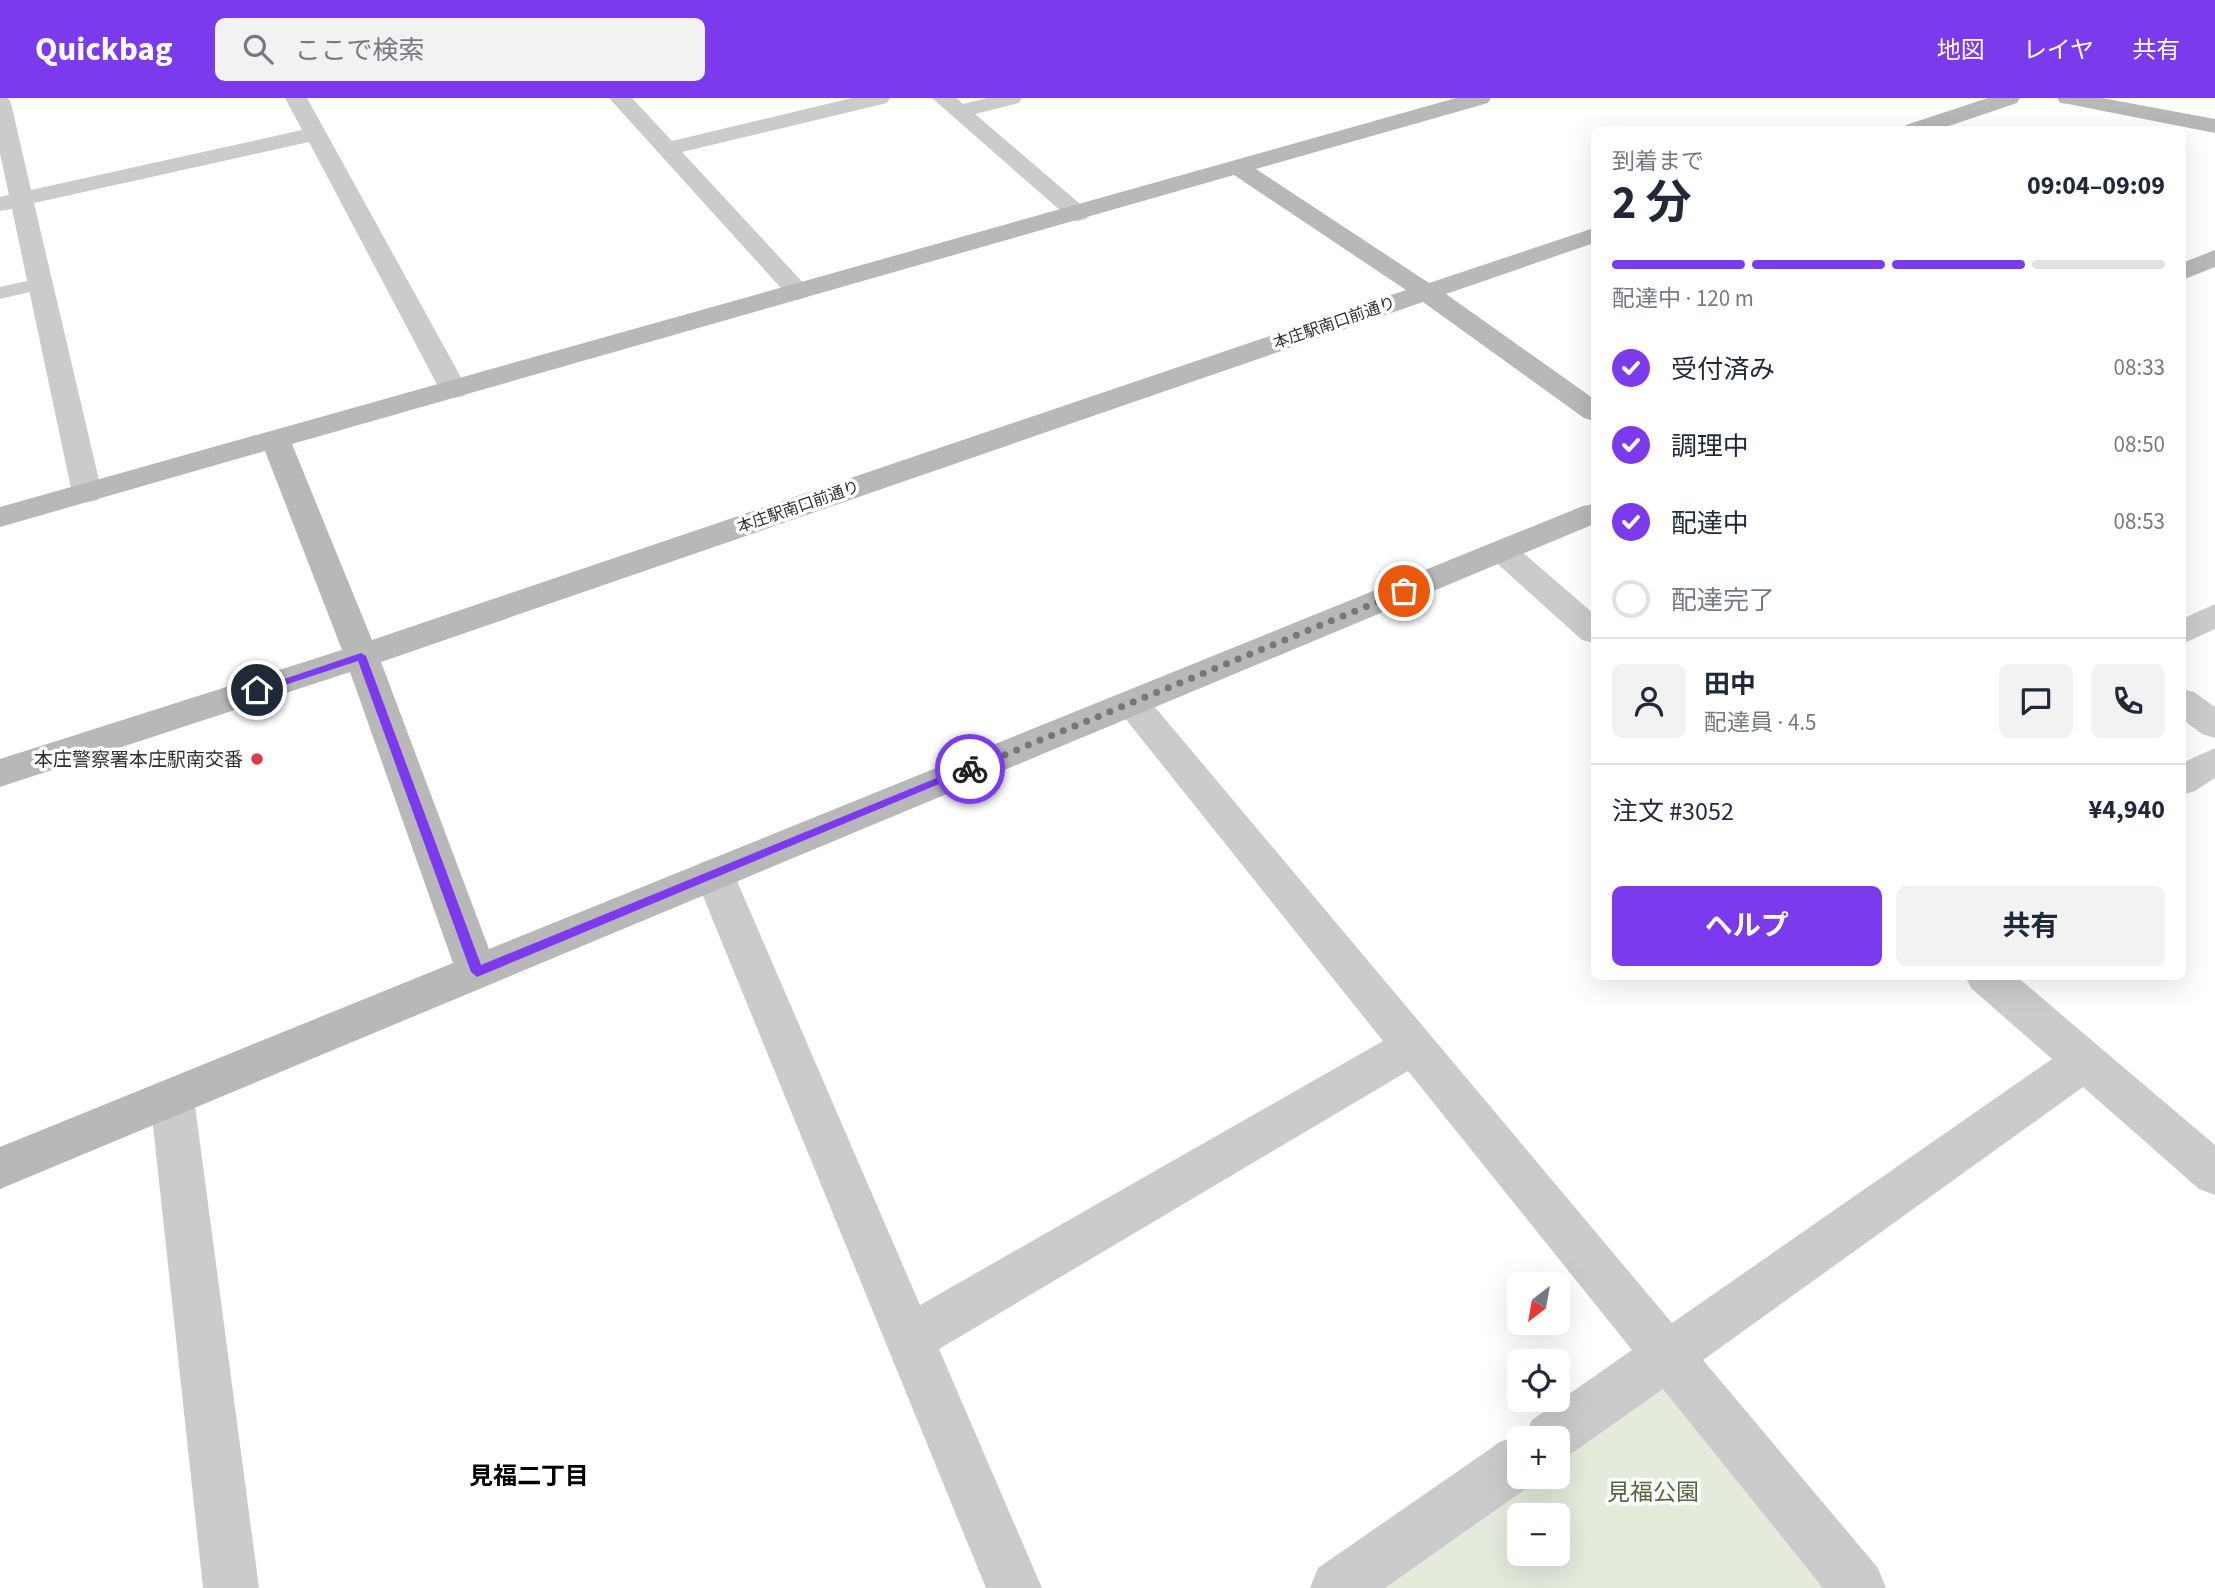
<!DOCTYPE html>
<html lang="ja">
<meta charset="utf-8">
<style>
body{margin:0;font-family:"Source Sans 3","Noto Sans JP",sans-serif;background:#f2f2f3;color:#1f2937;height:100vh;display:flex;flex-direction:column;font-size:26px;white-space:nowrap}
*{box-sizing:border-box;margin:0}
p{font-size:23px;color:#747a83}
.icon{flex:none;width:38px;height:38px;fill:none;stroke:currentColor;stroke-width:2;stroke-linecap:round;stroke-linejoin:round}
.map{position:relative;flex:1;overflow:hidden}
.sheet{position:absolute;left:1591px;top:28px;width:595px;height:854px;display:flex;flex-direction:column;background:#fff;border-radius:10px;box-shadow:0 7px 28px #0002}
.sheet>*{flex:none}
.needle{width:46px;rotate:211deg}
.controls{position:absolute;left:1507px;top:1174px;display:grid;gap:14px}
.controls a{display:grid;place-items:center;width:63px;height:63px;border-radius:10px;background:#fff;box-shadow:0 7px 28px #0002;font-size:35px}
.pin{position:absolute;display:grid;place-items:center;width:60px;height:60px;color:#fff;margin:-30px;border:4px solid #fff;border-radius:50%;box-shadow:0 2px 7px #0007}
.courier{position:absolute;display:grid;place-items:center;width:70px;height:70px;margin:-35px;border:5px solid #7c3aed;border-radius:50%;background:#fff;color:#222;box-shadow:0 2px 9px #0007}
.overview em{font-style:normal;font-weight:700}
.overview div{display:flex;flex-direction:column-reverse}
.overview{display:flex;align-items:center;justify-content:space-between;height:119px;padding:0 21px}
h1{font-size:46px;font-weight:700;line-height:52px}
.bar{display:grid;grid-template-columns:repeat(4,1fr);gap:10px 7px;align-content:center;height:84px;padding:0 21px}
.bar i{height:9px;border-radius:5px;background:#e0e1e3}
.bar .selected{background:#7c3aed}
.bar p{grid-column:span 4}
.line{display:flex;align-items:center;gap:18px;padding:0 21px;border-top:2px solid #e0e1e3}
.line div{flex:1}
.round{display:grid;place-items:center;flex:none;width:74px;height:74px;border-radius:10px;background:#f2f2f3}
ol{padding:0 21px;list-style:none}
li{display:flex;align-items:center;gap:21px;height:77px}
li p{margin-inline-start:auto}
li .icon{padding:7px;border-radius:50%;background:#7c3aed;color:#fff;stroke-width:4}
li:last-child{color:#747a83}
li i{width:38px;height:38px;border:4px solid #e0e1e3;border-radius:50%}
.action{display:flex;gap:14px;margin-top:auto;padding:14px 21px}
.action a{flex:1;height:80px;border-radius:10px;background:#7c3aed;color:#fff;font-size:28px;font-weight:700;line-height:80px;text-align:center}
.action a+a{background:#f2f2f3;color:#1f2937}
header{display:flex;align-items:center;gap:42px;box-sizing:border-box;height:98px;padding:0 35px;background:#7c3aed;color:#fff}
header strong{font-size:33px}
nav{display:flex;gap:38px;margin-inline-start:auto;font-size:24px}
.search{width:490px;height:63px;background:#f2f2f3;display:flex;align-items:center;gap:18px;box-sizing:border-box;padding:0 24px;border-radius:10px;color:#747a83;font-size:26px}
.map>svg:first-child{display:block}
.green{fill:#e4ebdd;fill-rule:evenodd}
.lines{fill:none;stroke-linecap:round;stroke-linejoin:round}
.lane{fill:#cbcbcb;fill-rule:evenodd}
.street{fill:#cbcbcb;fill-rule:evenodd}
.secondary{fill:#b8b8b8;fill-rule:evenodd}
.route{fill:#7c3aed}
.done{stroke:#777;stroke-width:7;stroke-dasharray:0 12.6}
.poi-dot{fill:#da3b49;stroke:#fff;stroke-width:2.5}
.labels{text-anchor:middle;stroke-width:7;stroke-linejoin:round;paint-order:stroke}
.far-street-label{font-size:16px;fill:#2e2e2e;stroke:#fff}
.poi-label{font-size:19px;fill:#2e2e2e;stroke:#fff;text-anchor:end}
.near-park-label{font-size:23px;fill:#52673e;stroke:#fff}
.near-neighbourhood-label{font-size:24px;font-weight:bold;fill:#000;stroke:#fff}
</style>
<header>
<strong>Quickbag</strong>
<div class="search"><svg class="icon" aria-label="search" viewBox="0 0 24 24"><circle cx="10" cy="10" r="6"/><path d="M15 15l6 6"/></svg>ここで検索</div>
<nav><a>地図</a><a>レイヤ</a><a>共有</a></nav>
</header>
<div class="map">
<svg width="2215" height="1490" viewBox="0 0 2215 1490">
<rect width="100%" height="100%" fill="#fff"/>
<!-- green -->
<path class="green" d="M1667,1259L1858,1490H1337L1519,1379H1558V1340H1550ZM1519,1418H1558V1456H1519Z"/>
<g class="lines">
<!-- lane -->
<path class="lane" d="M40,180L47,182L49,186L47,190L0,201V189Z"/>
<!-- street -->
<path class="street" d="M0,0H8L11,5L31,92L302,32L285,0H307L468,292L464,298L454,300L444,298L440,292L309,44L34,105L102,395L98,402L87,404L76,402L72,395L12,111L0,113V99L9,97L0,56Z
M609,0H632L672,43L852,0H890L887,5L682,54L807,189L811,194L807,199L798,202L789,199Z
M932,0H956L963,6L987,0H1022L1019,5L975,16L1086,111L1090,116L1086,121L1078,123L1070,121Z
M1502,443L1513,446L1594,516V545L1582,542L1491,460L1486,453L1491,446Z
M2215,506V531L2182,546V521Z
M2182,591L2194,594L2215,609V640L2202,636L2182,621Z
M1132,593L1144,596L1672,1225L2052,961L1971,890L1965,878H2016L2215,1047V1097L2199,1091L2083,989L1703,1262L1878,1470L1886,1490H1823L1663,1291L1568,1358L1558,1363V1340H1519V1379H1539L1538,1382L1385,1490H1310L1318,1470L1500,1344L1519,1337L1524,1339L1532,1322L1632,1252L1408,973L939,1251L1042,1490H986L694,776L700,765L714,761L728,765L734,776L920,1207L1383,943L1120,614L1114,605L1120,596Z
M2215,650V680L2195,693L2182,697V665Z
M172,980L188,986L194,1000L259,1490H203L150,1000L156,986Z"/>
<!-- secondary -->
<path class="secondary" d="M1456,0H1491L1488,5L1256,71L1429,185L1594,130V145L1446,196L1594,301V323L1584,320L1423,204L381,564L489,851L1583,408L1594,406V426L0,1091V1049L453,865L350,574L0,689V661L342,552L265,353L0,429V409ZM1234,77L1406,192L372,542L292,346Z
M1988,0H2020L2017,5L1937,32H1903L1906,27Z
M2057,0H2102L2215,21V35L2068,6L2060,5Z
M2215,152V169L2182,182V165Z"/>
</g>
<!-- route -->
<path class="route" d="M361,555L366,558L481,867L966,668H974L975,671L477,879L471,874L358,563L257,596L252,592Z"/>
<g class="lines">
<!-- done -->
<path class="done" d="M970,671L1404,493"/>
</g>
<!-- markers -->
<circle class="poi-dot" cx="257" cy="661" r="7"/>
<g class="labels">
<!-- far-street labels -->
<g class="far-street-label">
<text transform="translate(1334 224) rotate(-19)" y="6">本庄駅南口前通り</text>
<text transform="translate(798 408) rotate(-19)" y="6">本庄駅南口前通り</text>
</g>
<!-- poi labels -->
<g class="poi-label">
<text x="243" y="668">本庄警察署本庄駅南交番</text>
</g>
<!-- near-park labels -->
<g class="near-park-label">
<text x="1653" y="1402">見福公園</text>
</g>
<!-- near-neighbourhood labels -->
<g class="near-neighbourhood-label">
<text x="529" y="1386">見福二丁目</text>
</g>
</g>
</svg>
<div class="controls">
<a><svg class="needle" viewBox="-14 -14 28 28"><path d="M0-13l5 13h-10z" fill="#e53935"/><path d="M0 13l5-13h-10z" fill="#747a83"/></svg></a>
<a><svg class="icon" aria-label="locate" viewBox="0 0 24 24"><circle cx="12" cy="12" r="6"/><path d="M12 2v4M12 18v4M2 12h4M18 12h4"/></svg></a>
<a>+</a>
<a>−</a>
</div>
<div class="pin" style="left:1404px;top:493px;background:#ea580c"><svg class="icon" aria-label="bag" viewBox="0 0 24 24"><path d="M5 8h14l-1 12H6zM9 8a3 3 0 0 1 6 0"/></svg></div>
<div class="pin" style="left:257px;top:592px;background:#1f2937"><svg class="icon" aria-label="home" viewBox="0 0 24 24"><path d="M3 11l9-7 9 7M6 9v11h12V9"/></svg></div>
<div class="courier" style="left:970px;top:671px"><svg class="icon" aria-label="bike" viewBox="0 0 24 24"><circle cx="6" cy="16" r="4"/><circle cx="18" cy="16" r="4"/><path d="M6 16l4-8h5l3 8M10 8l3 8H6M13 5h3"/></svg></div>
<section class="sheet">
<div class="overview"><div><h1>2 分</h1><p>到着まで</p></div><em>09:04–09:09</em></div>
<div class="bar"><i class="selected"></i><i class="selected"></i><i class="selected"></i><i></i><p>配達中 · 120 m</p></div>
<ol>
<li><svg class="icon" aria-label="check" viewBox="0 0 24 24"><path d="M5 12l5 5 9-10"/></svg>受付済み<p>08:33</p></li>
<li><svg class="icon" aria-label="check" viewBox="0 0 24 24"><path d="M5 12l5 5 9-10"/></svg>調理中<p>08:50</p></li>
<li><svg class="icon" aria-label="check" viewBox="0 0 24 24"><path d="M5 12l5 5 9-10"/></svg>配達中<p>08:53</p></li>
<li><i></i>配達完了</li>
</ol>
<div class="line" style="height:126px"><a class="round"><svg class="icon" aria-label="person" viewBox="0 0 24 24"><circle cx="12" cy="8" r="4"/><path d="M4 21q1-7 8-7t8 7"/></svg></a><div><b>田中</b><p>配達員 · 4.5</p></div><a class="round"><svg class="icon" aria-label="chat" viewBox="0 0 24 24"><path d="M4 5h16v11H9l-5 4z"/></svg></a><a class="round"><svg class="icon" aria-label="phone" viewBox="0 0 24 24"><path d="M5 4h4l2 5-3 2q2 4 5 5l2-3 5 2v4C11 20 4 13 5 4z"/></svg></a></div>
<div class="line" style="height:91px"><div>注文 #3052</div><b>¥4,940</b></div>
<div class="action"><a>ヘルプ</a><a>共有</a></div>
</section>
</div>
